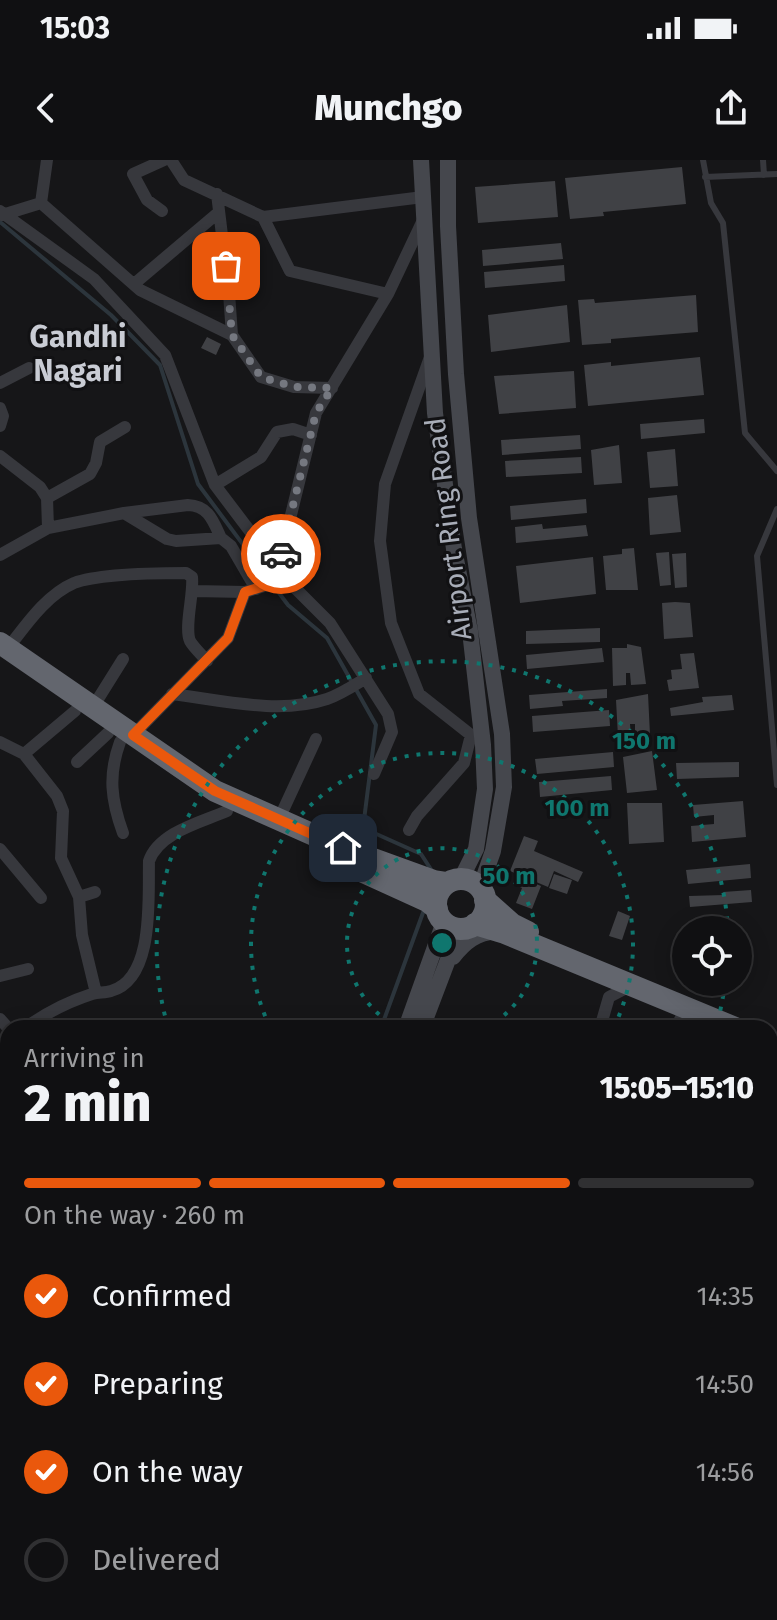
<!DOCTYPE html>
<meta charset="utf-8">
<style>
body{margin:0;font-family:"Fira Sans",sans-serif;background:#1e1e20;color:#f1f3f6;height:100vh;display:flex;flex-direction:column;font-size:30px;white-space:nowrap}
*{box-sizing:border-box;margin:0}
p{font-size:26px;color:#9c9d9f}
.icon{flex:none;width:44px;height:44px;fill:none;stroke:currentColor;stroke-width:2;stroke-linecap:round;stroke-linejoin:round}
.map{position:relative;flex:1;overflow:hidden}
.drawer{position:absolute;left:0px;top:860px;width:778px;height:600px;display:flex;flex-direction:column;background:#101012;border-radius:24px 24px 0 0;box-shadow:0 4px 20px #0003,0 0 0 2px #303032}
.drawer>*{flex:none}
.fabs{position:absolute;left:672px;top:756px;display:grid;gap:16px}
.fabs a{display:grid;place-items:center;width:80px;height:80px;border-radius:50%;background:#101012;box-shadow:0 4px 20px #0003,0 0 0 2px #303032;font-size:40px}
.pin{position:absolute;display:grid;place-items:center;width:68px;height:68px;color:#fff;margin:-34px;border-radius:16px;box-shadow:0 4px 12px #0006}
.courier{position:absolute;display:grid;place-items:center;width:80px;height:80px;margin:-40px;border:6px solid #ea580c;border-radius:50%;background:#fff;color:#222;box-shadow:0 2px 10px #0007}
.overview em{font-style:normal;font-weight:800}
.overview div{display:flex;flex-direction:column-reverse}
.overview{display:flex;align-items:center;justify-content:space-between;height:136px;padding:0 24px}
h1{font-size:52px;font-weight:800;line-height:60px}
.bar{display:grid;grid-template-columns:repeat(4,1fr);gap:12px 8px;align-content:center;height:96px;padding:0 24px}
.bar i{height:10px;border-radius:6px;background:#303032}
.bar .active{background:#ea580c}
.bar p{grid-column:span 4}
ol{padding:0 24px;list-style:none}
li{display:flex;align-items:center;gap:24px;height:88px}
li p{margin-inline-start:auto}
li .icon{padding:8px;border-radius:50%;background:#ea580c;color:#fff;stroke-width:4}
li:last-child{color:#9c9d9f}
li i{width:44px;height:44px;border:4px solid #303032;border-radius:50%}
.status{display:flex;justify-content:space-between;align-items:center;height:56px;padding:0 40px;background:#101012;direction:ltr}
.status svg{height:22px;fill:currentColor}
header{display:flex;justify-content:space-between;align-items:center;height:104px;padding:0 24px;background:#101012;font-size:36px;font-weight:800}
.map>svg:first-child{display:block}
.lines{fill:none;stroke-linecap:round;stroke-linejoin:round}
.stream{stroke:#2c353c;stroke-width:4}
.building{fill:#404145}
.lane{stroke:#37383d;stroke-width:6}
.street{stroke:#37383d;stroke-width:12}
.secondary{stroke:#45474d;stroke-width:16}
.highway{stroke:#63666e;stroke-width:22}
.done{stroke:#757880;stroke-width:8;stroke-dasharray:0 14.4}
.route{stroke:#ea580c;stroke-width:10}
.ring{fill:none;stroke:#0f766e;stroke-width:4;stroke-dasharray:4 8}
.labels{text-anchor:middle;stroke-width:6;stroke-linejoin:round;paint-order:stroke}
.street-label{font-size:28px;fill:#a8adb8;stroke:#111113}
.neighbourhood-label{font-size:30px;font-weight:bold;fill:#c9ccd4;stroke:#111113}
.centre{fill:#0f766e;stroke:#111113;stroke-width:4}
.ring-label{font-size:24px;text-anchor:middle;font-weight:bold;fill:#0f766e;stroke:#111113;stroke-width:6;stroke-linejoin:round;paint-order:stroke}
</style>
<div class="status"><b>15:03</b><svg viewBox="0 0 49 12"><path d="M0 12V9h3v3zM5 12V6h3v6zM10 12V3h3v9zM15 12V0h3v12zM26 1h20v11H26zM47 4h2v5h-2z"/></svg></div>
<header><svg class="icon" aria-label="back" viewBox="0 0 24 24"><path d="M15 5l-7 7 7 7"/></svg>Munchgo<svg class="icon" aria-label="share" viewBox="0 0 24 24"><path d="M12 15V3M7 8l5-5 5 5M5 13v7h14v-7"/></svg></header>
<div class="map">
<svg width="777" height="1460" viewBox="0 0 777 1460">
<rect width="100%" height="100%" fill="#161618"/>
<g class="lines">
<!-- stream -->
<path class="stream" d="M0,62L111,155L160,205L198,324L288,445L327,478L376,565L363,668L421,694L432,711
M381,868L424,750
M555,1452L558,1460"/>
</g>
<!-- building -->
<path class="building" d="M682,7L686,44L603,52L604,56L570,59L565,18Z
M555,21L558,57L478,63L475,27Z
M561,83L563,99L483,106L482,90Z
M564,105L565,121L485,128L484,112Z
M696,135L698,172L611,179V183L582,185L578,140L594,139L595,143Z
M567,145L570,182L491,192L488,155Z
M207,177L221,184L216,195L201,188Z
M700,197L704,235L588,246L584,205L611,202V206Z
M574,211L576,248L499,254L494,216Z
M704,259L705,273L641,279L640,264Z
M580,275L581,289L502,295L501,280Z
M619,285L622,323L594,325L591,290Z
M675,289L678,326L650,328L647,292Z
M581,297L582,313L506,317L505,301Z
M677,335L681,372L650,375L648,338Z
M586,339L587,353L511,360L510,346Z
M542,364L543,369L586,365L588,376L516,383L515,367Z
M634,388L638,430H606L603,396L622,394V389Z
M669,392L671,425L660,426L656,393Z
M686,393L687,427L675,428L672,394Z
M593,397L596,434L520,443L516,406Z
M675,442L690,443L693,477L664,479L662,443Z
M600,468V482L526,484V471Z
M627,484L641,487L646,524L631,525L630,513H626V525L613,526L612,488H627Z
M602,488L604,502L527,509L526,495Z
M694,493L699,528L669,531L667,520L672,519L671,510L682,509L680,494Z
M607,529V538L562,541L563,546L530,549L529,535Z
M648,534L650,575L635,576V564H630L631,577H618L616,540Z
M732,535L734,550L671,556L670,548L703,542L702,537Z
M609,550L610,566L533,572L532,556Z
M652,591L657,630L627,633L623,597Z
M613,592L614,607L537,614L535,599Z
M739,602V617L677,619L676,603Z
M611,616L612,630L540,637L539,622Z
M743,641L746,677L692,682L691,666L714,664V655L694,657L693,645Z
M627,643H662L664,682L629,684Z
M524,676L538,681L534,691L583,712L578,722L554,711L548,727L510,711Z
M750,704L751,718L688,724L686,710Z
M554,714L572,720L567,734L549,728Z
M517,716L541,726L532,749L516,743L522,728L514,724Z
M751,730L752,742L690,747L689,736L724,735L723,732Z
M618,751L630,756L622,780L609,776Z"/>
<g class="lines">
<!-- lane -->
<path class="lane" d="M703,0L711,43L723,63L745,273L777,311
M763,0L764,15
M705,17L777,14
M777,349L757,396L777,625
M777,909L773,950L777,988
M0,972L8,975"/>
<!-- street -->
<path class="street" d="M171,0L184,20L263,57L423,37
M217,34L229,133L232,175
M41,43L140,130L232,175L261,217L294,227L332,228
M0,51L94,119L165,195L215,325L286,419L330,463L388,554L392,572L374,614
M162,51L147,40L133,14L164,0
M2,55L41,43L47,0
M263,57L290,111L388,134
M134,124L219,52
M0,223L29,208
M0,248L3,256L0,266
M0,296L40,327L47,338L48,368
M215,325L261,297L277,272L293,269L311,275
M47,338L90,314L96,303L100,282L125,267
M124,353L167,379L176,381L221,378L231,386L256,429
M0,395L48,368L124,353L188,345C209,346 213,361 221,378
M278,408L316,253L388,134L423,60
M194,431L245,432
M8,488C26,465 46,435 74,423C98,414 160,413 186,413L192,417C194,434 184,467 190,481C194,488 202,495 207,501
M172,534C221,540 279,555 327,539C341,534 353,526 366,518
M93,547L123,499
M133,575L228,478L245,432L286,419
M0,582L24,594L57,636L63,651L61,698L79,737
M120,582C108,615 111,640 123,673
M24,594L75,551
M77,602L108,573
M279,659L316,579
M409,670L417,656L464,603L471,575L419,534L391,463L380,381L385,324L430,197
M0,689L41,738
M95,732L79,737L82,775L96,833
M0,816L28,809
M0,859L8,868
M25,868C46,853 67,842 92,834C98,832 105,833 111,831C155,819 148,737 149,701C159,672 202,662 227,651
M600,868L609,837L632,825
M676,868L686,847
M0,983L8,981
M770,1118L777,1115
M770,1215L777,1212
M770,1227L777,1243
M770,1297L777,1312
M770,1366L777,1364
M467,1452L473,1460
M584,1452L597,1460
M563,1460L580,1452"/>
<!-- secondary -->
<path class="secondary" d="M421,0L435,253L454,389L470,471L483,585L485,629L476,689L461,719
M448,0V66L456,214L469,358L502,574L504,627L493,691L480,728
M453,797C465,782 476,773 496,771
M406,868L444,762
M422,868L457,776L462,769
M280,1460L281,1452
M300,1460L301,1452"/>
<!-- highway -->
<path class="highway" d="M0,483L215,631L343,688L434,721L447,723
M337,700L427,741L437,749
M436 744a25 25 0 1 1 50 0a25 25 0 1 1-50 0Z
M485,740L512,764L528,772
M475,764L505,773L735,868
M770,883L777,886"/>
</g>
<g class="lines">
<!-- done -->
<path class="done" d="M226,106L232,175L261,217L294,227L332,228L316,253L281,394"/>
<!-- route -->
<path class="route" d="M281,394L278,408L286,419L245,432L228,478L133,575L215,631L343,688"/>
</g>
<!-- distance rings -->
<g class="ring">
<path d="M399 868A95 95 0 1 1 485 868"/>
<path d="M270 867A191 191 0 1 1 614 867"/>
<path d="M725 823A286 286 0 0 1 716 867M168 867A286 286 0 1 1 728 768"/>
</g>
<g class="labels">
<!-- street labels -->
<g class="street-label">
<text transform="translate(448 369) rotate(-97)" y="10">Airport Ring Road</text>
</g>
<!-- neighbourhood labels -->
<g class="neighbourhood-label">
<text x="78" y="187">Gandhi<tspan x="78" dy="34">Nagari</tspan></text>
</g>
</g>
<circle cx="442" cy="783" r="12" class="centre"/>
<g class="ring-label">
<text x="644" y="589">150 m</text>
<text x="577" y="656">100 m</text>
<text x="509" y="724">50 m</text>
</g>
</svg>
<div class="fabs">
<a><svg class="icon" aria-label="locate" viewBox="0 0 24 24"><circle cx="12" cy="12" r="6"/><path d="M12 2v4M12 18v4M2 12h4M18 12h4"/></svg></a>
</div>
<div class="pin" style="left:226px;top:106px;background:#ea580c"><svg class="icon" aria-label="bag" viewBox="0 0 24 24"><path d="M5 8h14l-1 12H6zM9 8a3 3 0 0 1 6 0"/></svg></div>
<div class="pin" style="left:343px;top:688px;background:#1f2937"><svg class="icon" aria-label="home" viewBox="0 0 24 24"><path d="M3 11l9-7 9 7M6 9v11h12V9"/></svg></div>
<div class="courier" style="left:281px;top:394px"><svg class="icon" aria-label="car" viewBox="0 0 24 24"><path d="M5 17H2v-5l4-1 3-4h7l3 4 3 1v5h-3M9 17h6M6 11h13"/><circle cx="7" cy="17" r="2"/><circle cx="17" cy="17" r="2"/></svg></div>
<section class="drawer">
<div class="overview"><div><h1>2 min</h1><p>Arriving in</p></div><em>15:05–15:10</em></div>
<div class="bar"><i class="active"></i><i class="active"></i><i class="active"></i><i></i><p>On the way · 260 m</p></div>
<ol>
<li><svg class="icon" aria-label="check" viewBox="0 0 24 24"><path d="M5 12l5 5 9-10"/></svg>Confirmed<p>14:35</p></li>
<li><svg class="icon" aria-label="check" viewBox="0 0 24 24"><path d="M5 12l5 5 9-10"/></svg>Preparing<p>14:50</p></li>
<li><svg class="icon" aria-label="check" viewBox="0 0 24 24"><path d="M5 12l5 5 9-10"/></svg>On the way<p>14:56</p></li>
<li><i></i>Delivered</li>
</ol>
</section>
</div>
